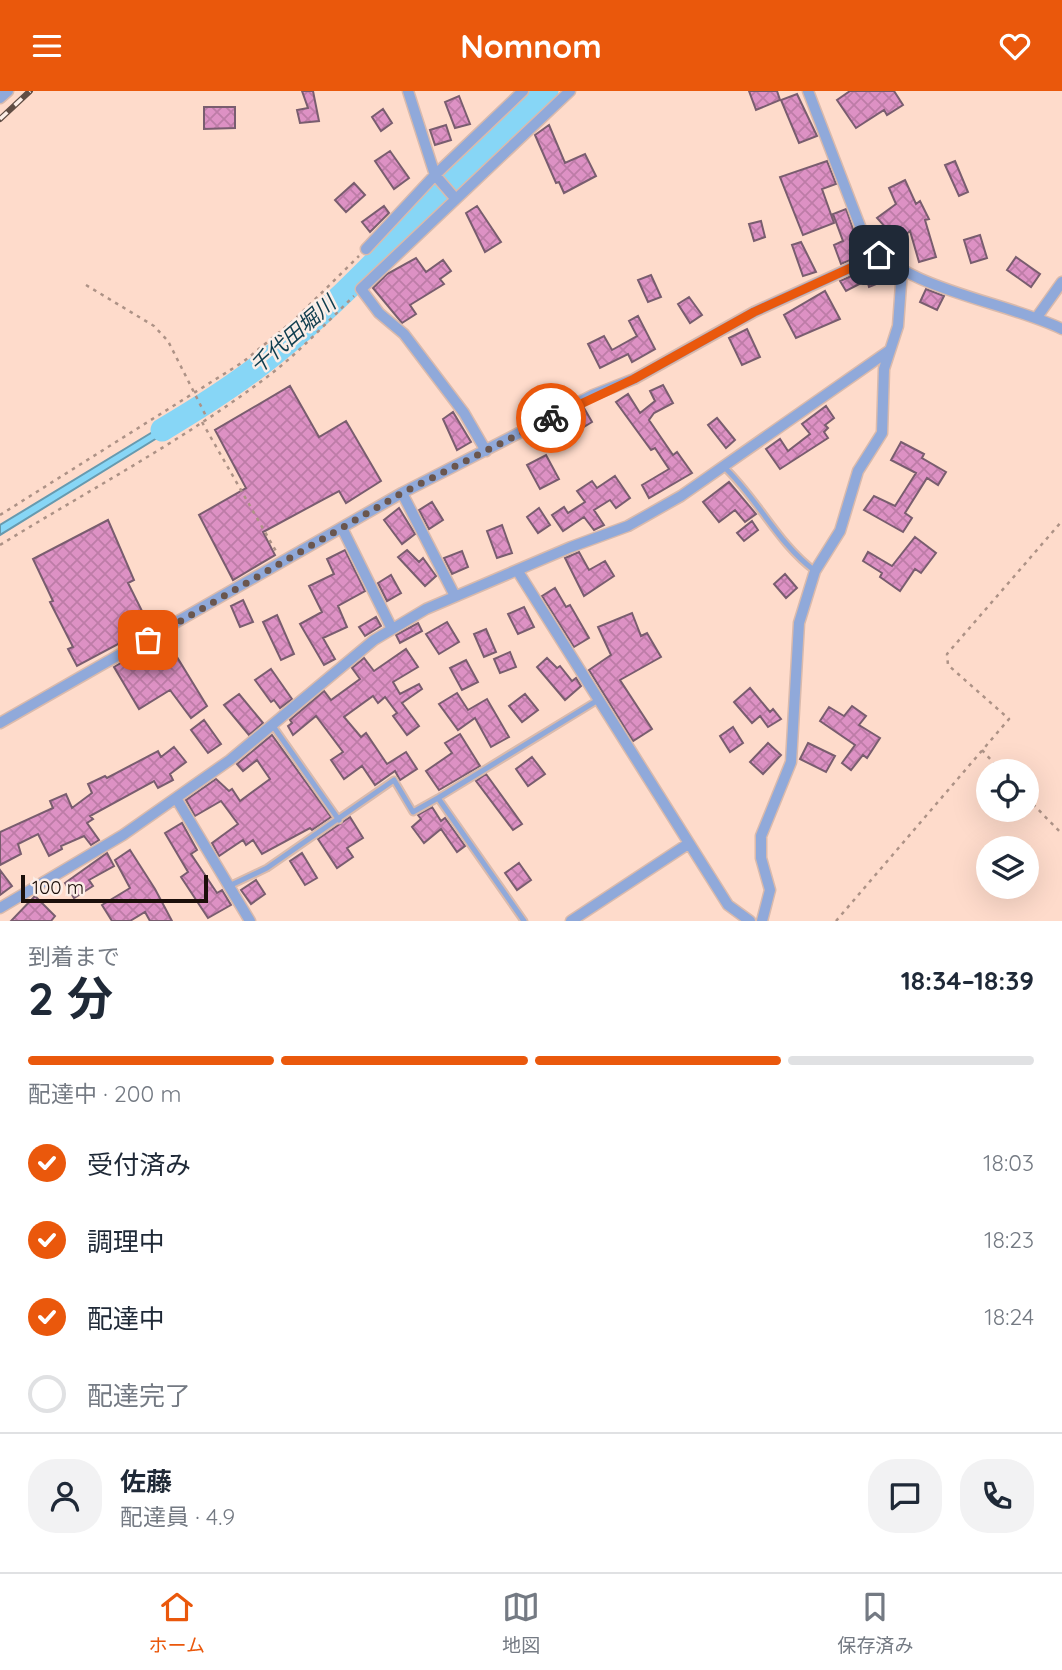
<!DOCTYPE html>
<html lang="ja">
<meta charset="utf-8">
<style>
body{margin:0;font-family:Quicksand,"Noto Sans JP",sans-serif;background:#f2f2f3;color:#1f2937;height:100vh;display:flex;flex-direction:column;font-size:26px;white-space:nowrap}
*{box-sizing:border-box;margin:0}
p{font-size:23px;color:#747a83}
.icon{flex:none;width:38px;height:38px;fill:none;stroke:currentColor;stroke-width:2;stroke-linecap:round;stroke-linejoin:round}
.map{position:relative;height:830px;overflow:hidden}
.drawer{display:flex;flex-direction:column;background:#fff;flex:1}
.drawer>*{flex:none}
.buttons{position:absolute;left:976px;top:668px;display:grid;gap:14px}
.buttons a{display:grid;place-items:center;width:63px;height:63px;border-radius:50%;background:#fff;box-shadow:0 7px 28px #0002;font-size:35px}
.scale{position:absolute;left:21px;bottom:18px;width:187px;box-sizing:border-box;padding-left:7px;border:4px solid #1b0f0a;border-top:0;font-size:19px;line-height:24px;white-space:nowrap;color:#1b0f0a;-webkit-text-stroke:5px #fceee7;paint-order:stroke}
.pin{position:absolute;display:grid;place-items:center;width:60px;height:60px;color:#fff;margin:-30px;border-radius:14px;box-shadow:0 4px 10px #0006}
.courier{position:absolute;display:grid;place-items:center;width:70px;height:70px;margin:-35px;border:5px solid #ea580c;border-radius:50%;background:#fff;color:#222;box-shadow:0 2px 9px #0007}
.summary em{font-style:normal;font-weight:700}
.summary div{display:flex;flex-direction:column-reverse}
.summary{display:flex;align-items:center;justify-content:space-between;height:119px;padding:0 28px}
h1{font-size:46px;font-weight:700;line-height:52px}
.bar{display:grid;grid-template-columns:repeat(4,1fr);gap:10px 7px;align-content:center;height:84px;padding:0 28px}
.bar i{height:9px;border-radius:5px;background:#e0e1e3}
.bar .selected{background:#ea580c}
.bar p{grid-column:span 4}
.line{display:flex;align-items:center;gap:18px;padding:0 28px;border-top:2px solid #e0e1e3}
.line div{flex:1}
.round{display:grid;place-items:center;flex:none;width:74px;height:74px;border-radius:28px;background:#f2f2f3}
ol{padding:0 28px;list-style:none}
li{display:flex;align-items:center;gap:21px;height:77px}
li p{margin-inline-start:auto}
li .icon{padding:7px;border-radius:50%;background:#ea580c;color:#fff;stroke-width:4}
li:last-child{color:#747a83}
li i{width:38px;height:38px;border:4px solid #e0e1e3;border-radius:50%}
header{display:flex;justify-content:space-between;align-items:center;height:91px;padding:0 28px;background:#ea580c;color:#fff;font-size:32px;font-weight:700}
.dock{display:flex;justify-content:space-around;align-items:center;height:98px;border-top:2px solid #e0e1e3;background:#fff;font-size:19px;color:#747a83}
.dock a{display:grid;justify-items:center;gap:4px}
.dock .selected{color:#ea580c}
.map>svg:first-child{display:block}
.water{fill:#87d6f6;stroke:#679aaf;stroke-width:2}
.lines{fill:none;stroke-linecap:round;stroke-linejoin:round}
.river{stroke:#87d6f6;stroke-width:23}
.building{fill:url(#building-cross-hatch);stroke:#795d6f;stroke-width:2}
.service-casing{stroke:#dabaac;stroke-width:9}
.minor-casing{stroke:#dabaac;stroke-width:13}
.path{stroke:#ad9286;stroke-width:2.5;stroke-dasharray:3.5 5;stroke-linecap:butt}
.service{stroke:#90a9da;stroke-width:5}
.minor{stroke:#90a9da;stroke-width:10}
.rail-casing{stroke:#604d44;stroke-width:6}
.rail{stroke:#fceee7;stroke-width:3.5;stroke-dasharray:10;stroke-linecap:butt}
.done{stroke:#6a564e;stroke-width:7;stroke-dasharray:0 12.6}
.route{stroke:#ea580c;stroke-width:9}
.labels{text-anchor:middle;stroke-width:5;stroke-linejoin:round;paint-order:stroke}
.water-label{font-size:21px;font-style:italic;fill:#0e3d4e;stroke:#fceee7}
</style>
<header><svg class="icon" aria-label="menu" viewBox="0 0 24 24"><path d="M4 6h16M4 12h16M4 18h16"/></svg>Nomnom<svg class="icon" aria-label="heart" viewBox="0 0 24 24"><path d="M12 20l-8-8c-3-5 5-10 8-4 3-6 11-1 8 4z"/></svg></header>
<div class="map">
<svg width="1062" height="830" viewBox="0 0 1062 830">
<defs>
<pattern id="building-cross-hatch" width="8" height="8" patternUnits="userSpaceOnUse" patternTransform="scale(1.75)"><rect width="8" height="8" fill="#dd91c4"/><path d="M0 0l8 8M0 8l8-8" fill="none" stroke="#bd7ca7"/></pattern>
</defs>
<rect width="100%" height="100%" fill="#fedbcb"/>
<!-- water -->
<path class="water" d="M187,320L191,326L0,444V434Z"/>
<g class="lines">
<!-- river -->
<path class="river" d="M162,339C194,320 226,300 255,278C363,197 446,88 547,0"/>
</g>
<!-- building -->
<path class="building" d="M302,0H313L319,30L300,32L297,19L308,17Z
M749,0H777L780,9L756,19Z
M850,0H894L903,14L887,24L884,19L856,37L837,9Z
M797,3L817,45L799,52L781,9Z
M459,5L470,33L455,37L445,11Z
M204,16H235V37L204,38Z
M383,18L392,32L381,40L372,26Z
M446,34L451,49L435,54L430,39Z
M549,34L565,72L585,63L596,85L564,102L559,91L556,92L535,44Z
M390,60L409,87L394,98L375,70Z
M827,70L836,93L822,98L834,132L803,144L780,86Z
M955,70L968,101L959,105L945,74Z
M905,89L916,113L920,110L929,128L925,129L936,166L919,171L910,140L898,150L877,127L896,113L889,97Z
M354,92L365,104L346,121L335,109Z
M384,115L389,122L370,141L362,131Z
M477,115L501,151L485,161L466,122Z
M846,118L862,164L841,173L834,154L843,150L833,123Z
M761,130L765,146L754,150L749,133Z
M980,144L987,167L971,172L964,149Z
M801,151L816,181L803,185L792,154Z
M1016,166L1040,183L1031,196L1007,179Z
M416,167L426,181L443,169L451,180L440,188L444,193L410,214L416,223L402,232L373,197L387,183Z
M878,173L884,190L869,196L867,189L846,200L840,190Z
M651,184L661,206L648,211L638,189Z
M926,198L944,205L937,219L920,211Z
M825,200L840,228L796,247L784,224Z
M689,206L702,224L690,232L678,213Z
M638,225L655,258L632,271L628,263L600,277L588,253L604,245L612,259L637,245L629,230Z
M747,238L760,266L742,274L729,247Z
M663,294L673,312L654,322L649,329L673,364L677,361L692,382L649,407L642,394L669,378L655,357L651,359L616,311L628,303L640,322L655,310L650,300Z
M290,295L319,346L346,330L381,390L346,412L339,400L263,441L275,464L233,489L199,424L246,397L215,339Z
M826,315L834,327L825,334L828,337L824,341L828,347L780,378L766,358L780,348L788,360L810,343L802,333Z
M584,317L592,331L579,339L570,325Z
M453,321L471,351L457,359L443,328Z
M717,327L735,349L726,357L708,334Z
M901,351L924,363L922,367L946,381L938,394L927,387L905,422L912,427L903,441L864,419L874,405L895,415L916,382L891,369Z
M546,364L559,388L540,398L527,374Z
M615,385L630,407L616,417L610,409L594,419L604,434L594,439L584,426L563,440L552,424L564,416L568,422L585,411L577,400L592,390L597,397Z
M729,391L756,423L745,431L735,419L719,431L703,411Z
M432,411L443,429L429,438L419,419Z
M399,417L415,443L402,453L384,429Z
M539,417L550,434L538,442L527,426Z
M108,429L134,489L128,492L150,536L77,575L68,558L73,556L50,511L53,510L33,468Z
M752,430L758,439L744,450L737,442Z
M502,434L512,462L497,467L487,440Z
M915,446L936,462L921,482L915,478L900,500L880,486L882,482L863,470L868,461L892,475Z
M345,459L365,500L338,515L347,536L323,547L335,568L324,574L300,533L322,521L309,495L334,483L327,468Z
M407,459L419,471L423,467L436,485L425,495L398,466Z
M462,460L468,476L452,483L444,467Z
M579,461L589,479L605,470L614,485L584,505L565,467Z
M785,483L797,497L786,507L774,493Z
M391,484L401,502L387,510L378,492Z
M555,497L566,516L570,514L589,547L574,556L542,505Z
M243,509L253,531L240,536L231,515Z
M524,516L534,536L518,543L508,523Z
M632,522L641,545L647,542L661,566L620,589L652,638L633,650L589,579L611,564L598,536Z
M277,524L294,563L281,569L263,531Z
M376,526L381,535L365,545L359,536Z
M447,531L459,551L439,563L426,543Z
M418,532L422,540L400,552L396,544Z
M486,538L496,561L484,566L474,543Z
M148,556L156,568L172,558L207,615L191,627L170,599L139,618L114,576Z
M406,558L418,576L393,591L400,603L419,593L422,598L402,612L419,635L407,644L393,625L397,622L385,606L378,612L373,605L344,626L361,646L366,642L387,673L406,661L417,678L400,689L395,680L375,694L362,675L344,688L331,669L343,661L316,625L293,644L288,635L292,632L290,629L324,600L331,609L360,588L352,577L364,567L374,580Z
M510,561L516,576L500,582L494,568Z
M547,567L557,577L560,575L572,590L576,587L581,595L565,609L537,576Z
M466,569L478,591L462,599L450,577Z
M271,578L292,608L280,617L274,609L271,611L255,589Z
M750,597L770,621L773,618L781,628L768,636L760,625L752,632L734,611Z
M457,602L468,619L487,608L509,646L491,656L475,627L458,639L439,613Z
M239,603L263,632L249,644L224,614Z
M525,603L538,619L522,631L509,615Z
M852,615L866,625L859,634L880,647L867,667L863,664L851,679L842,672L855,654L820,630L829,616L844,625Z
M204,629L221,653L208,662L191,639Z
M733,636L743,652L730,661L720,645Z
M460,643L480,675L439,699L426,680L452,662L445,652Z
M272,644L331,726L312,739L310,737L262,763L253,749L246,754L243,749L219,765L212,752L238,733L221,710L195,725L186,709L216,688L229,700L232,698L240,710L270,688L257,669L243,680L237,673Z
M768,652L781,664L763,683L750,671Z
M808,652L835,665L826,681L800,668Z
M174,656L186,671L170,683L173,689L158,697L154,690L90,725L93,728L87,732L99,749L91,754L84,745L61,755L62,758L49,765L38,743L18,753L21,763L0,774V741L53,717L50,710L66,703L72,717L92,702L88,693L105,685L107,687L158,660L161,666Z
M532,666L545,683L528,695L516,678Z
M486,683L522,733L513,739L476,690Z
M432,716L441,730L445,727L465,755L457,761L441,738L424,752L412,736L421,728L418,724Z
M350,726L363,747L347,757L353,766L337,777L318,748Z
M182,732L197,759L191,763L217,802L222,799L231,814L208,827L181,786L188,781L165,742Z
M130,759L155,798L172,830H150L145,821L130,830H112L102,814L130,797L115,769Z
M107,762L114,775L89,789L93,795L74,807L65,792Z
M302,762L317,787L305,794L290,770Z
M519,772L531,789L517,799L505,782Z
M0,779L12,795L0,804Z
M256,789L265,803L251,813L241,799Z
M35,805L55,825L51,830H11Z"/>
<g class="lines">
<defs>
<path id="service" d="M723,375C757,406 777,452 815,480
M273,635L339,729
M229,795L267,777L394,689L413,721L438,707
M524,830L438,707L598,609"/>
<path id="minor" d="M408,0L435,84L454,106
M808,0L865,148C903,199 1005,210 1062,238
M0,7L8,0
M366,158L435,84L523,0
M1037,226L1062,191
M486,360L464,322L404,243L379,222L361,198L570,0
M402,402L455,505
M342,437L392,538
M517,479L728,814L750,830
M0,632L402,402L593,304L634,288L754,221L879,164
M176,707L250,830
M0,817L123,744L230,669L374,549L426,518L571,456L628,435L681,405L890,259
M571,830L688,753
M762,830L770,799L761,767V745L791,671L799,532L815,480L840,440L858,380L882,342L884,278L898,235L902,179"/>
</defs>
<!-- service casing -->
<use href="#service" class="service-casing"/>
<!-- minor casing -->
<use href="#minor" class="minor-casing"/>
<!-- path -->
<path class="path" d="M86,194L154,235L168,250L207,327
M202,331L277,462
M0,424L243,271L293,230L359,165
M0,454C86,401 178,352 259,292C294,267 323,235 354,205
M982,659L1002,681
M1027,707L1062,743
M836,830L1009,628L948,574L947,563L1062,430"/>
<!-- service -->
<use href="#service" class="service"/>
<!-- minor -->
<use href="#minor" class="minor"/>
<defs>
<path id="rail" d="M0,28L30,0"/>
</defs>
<!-- rail casing -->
<use href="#rail" class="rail-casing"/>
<!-- rail -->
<use href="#rail" class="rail"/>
</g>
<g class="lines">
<!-- done -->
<path class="done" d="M148,549L402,402L551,327"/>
<!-- route -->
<path class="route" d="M551,327L634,288L754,221L879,164"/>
</g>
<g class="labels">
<!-- water labels -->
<g class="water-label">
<text transform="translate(293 244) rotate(-41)" y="7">千代田堀川</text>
</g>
</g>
</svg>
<div class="buttons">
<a><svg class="icon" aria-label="locate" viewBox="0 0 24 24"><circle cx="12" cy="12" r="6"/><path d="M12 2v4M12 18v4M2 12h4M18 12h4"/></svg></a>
<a><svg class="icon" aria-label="layers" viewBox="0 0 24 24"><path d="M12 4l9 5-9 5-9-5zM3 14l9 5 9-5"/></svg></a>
</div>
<div class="scale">100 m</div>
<div class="pin" style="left:148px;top:549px;background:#ea580c"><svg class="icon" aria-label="bag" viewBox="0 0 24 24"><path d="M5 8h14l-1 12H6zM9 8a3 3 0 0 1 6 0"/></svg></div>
<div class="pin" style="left:879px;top:164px;background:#1f2937"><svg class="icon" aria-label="home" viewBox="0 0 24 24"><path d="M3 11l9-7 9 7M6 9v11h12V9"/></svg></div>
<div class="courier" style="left:551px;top:327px"><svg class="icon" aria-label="bike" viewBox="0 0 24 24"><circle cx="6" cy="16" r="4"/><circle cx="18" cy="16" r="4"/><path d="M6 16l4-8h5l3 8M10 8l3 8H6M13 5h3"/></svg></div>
</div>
<section class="drawer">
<div class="summary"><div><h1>2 分</h1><p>到着まで</p></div><em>18:34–18:39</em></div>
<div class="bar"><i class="selected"></i><i class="selected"></i><i class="selected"></i><i></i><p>配達中 · 200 m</p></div>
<ol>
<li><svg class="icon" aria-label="check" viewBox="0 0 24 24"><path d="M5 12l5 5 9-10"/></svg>受付済み<p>18:03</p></li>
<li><svg class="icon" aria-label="check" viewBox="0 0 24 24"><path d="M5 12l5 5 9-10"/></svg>調理中<p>18:23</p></li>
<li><svg class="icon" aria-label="check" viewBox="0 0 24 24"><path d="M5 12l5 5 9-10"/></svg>配達中<p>18:24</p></li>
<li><i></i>配達完了</li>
</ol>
<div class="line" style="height:126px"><a class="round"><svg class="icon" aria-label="person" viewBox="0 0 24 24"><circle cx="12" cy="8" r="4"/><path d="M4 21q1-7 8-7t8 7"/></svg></a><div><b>佐藤</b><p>配達員 · 4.9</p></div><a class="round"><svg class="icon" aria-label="chat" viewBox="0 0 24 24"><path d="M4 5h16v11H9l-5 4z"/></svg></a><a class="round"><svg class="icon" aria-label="phone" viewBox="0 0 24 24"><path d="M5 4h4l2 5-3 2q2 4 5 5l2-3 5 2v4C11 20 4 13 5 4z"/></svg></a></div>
</section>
<nav class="dock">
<a class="selected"><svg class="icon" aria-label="home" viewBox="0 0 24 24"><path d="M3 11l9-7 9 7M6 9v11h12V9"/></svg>ホーム</a>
<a><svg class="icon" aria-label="map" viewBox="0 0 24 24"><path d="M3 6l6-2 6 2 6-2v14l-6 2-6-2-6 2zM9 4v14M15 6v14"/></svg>地図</a>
<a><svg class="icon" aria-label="saved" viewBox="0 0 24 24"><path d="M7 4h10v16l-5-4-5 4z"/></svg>保存済み</a>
</nav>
